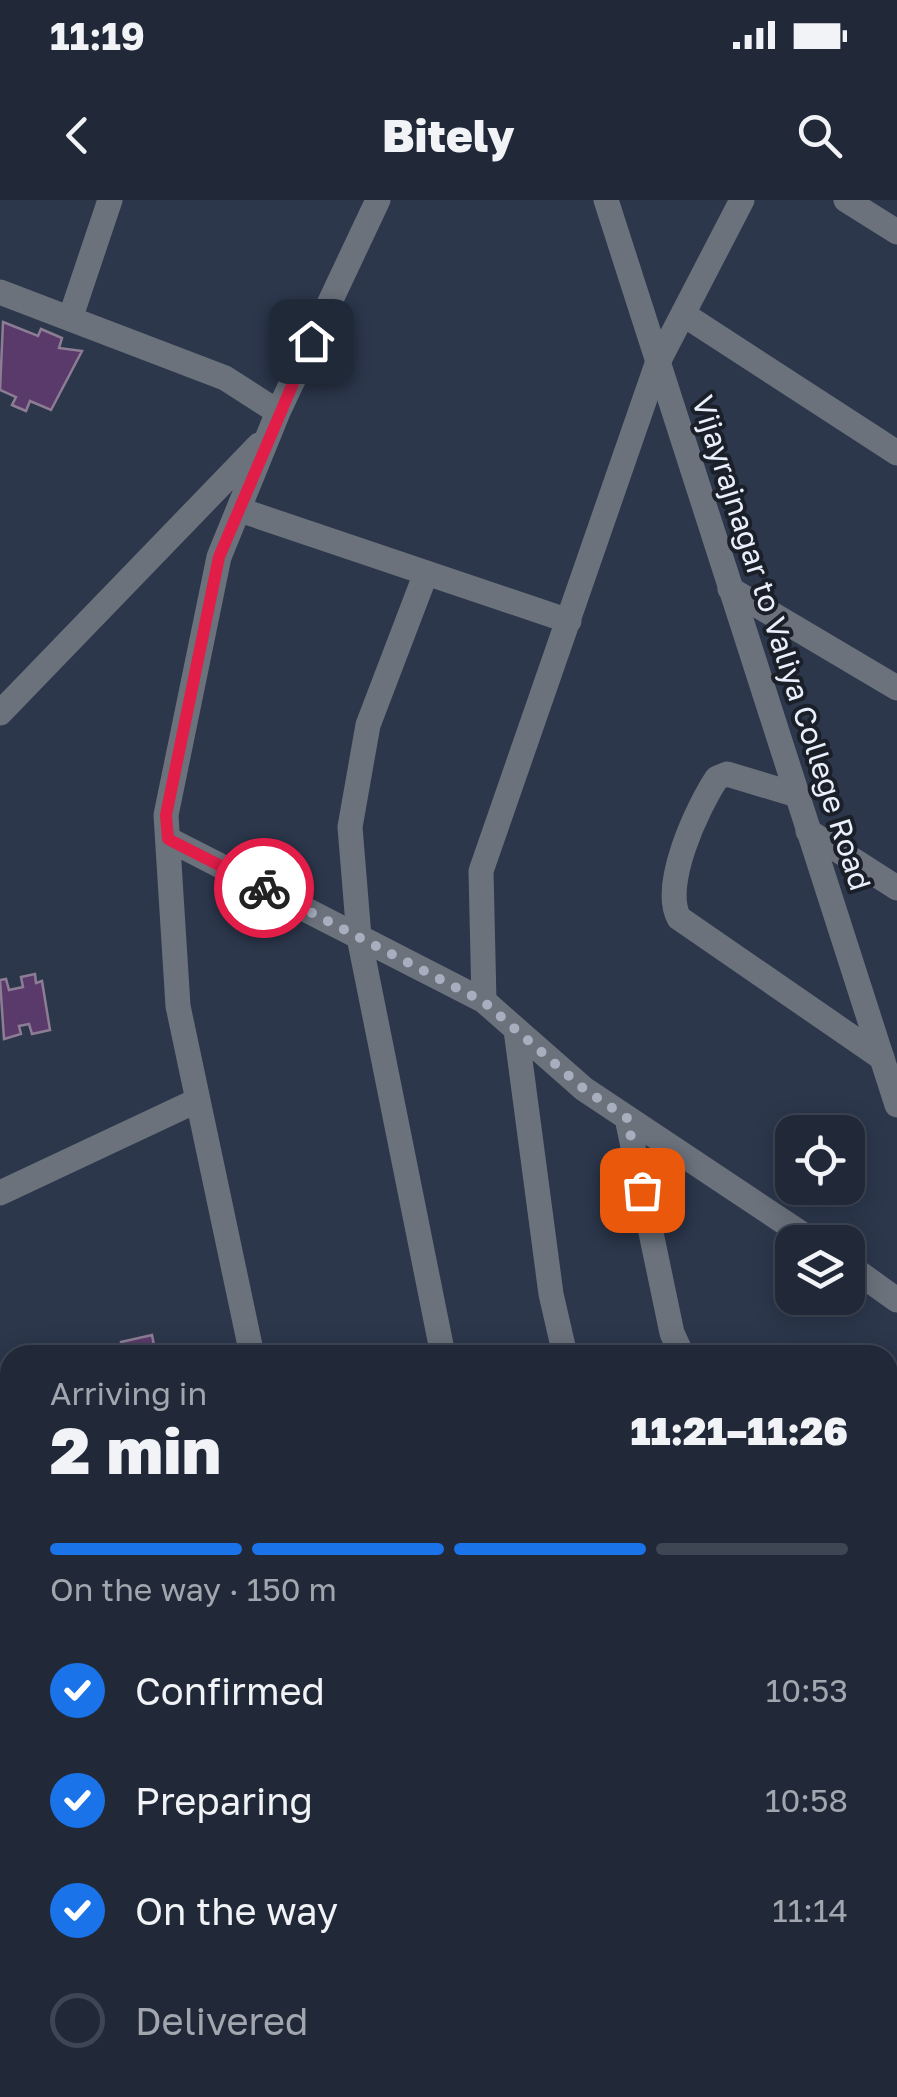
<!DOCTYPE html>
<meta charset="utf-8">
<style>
body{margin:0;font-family:"Golos Text",sans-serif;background:#293141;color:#f1f3f6;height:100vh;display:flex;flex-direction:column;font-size:38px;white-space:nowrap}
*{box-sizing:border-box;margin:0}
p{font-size:32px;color:#a2a6ae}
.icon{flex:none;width:55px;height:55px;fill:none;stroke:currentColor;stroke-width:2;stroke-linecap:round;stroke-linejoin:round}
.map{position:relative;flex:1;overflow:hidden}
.details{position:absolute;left:0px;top:1145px;width:898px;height:752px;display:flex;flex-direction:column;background:#212939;border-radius:30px 30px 0 0;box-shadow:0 5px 25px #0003,0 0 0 2px #3e4553}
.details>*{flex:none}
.controls{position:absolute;left:775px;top:915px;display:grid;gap:20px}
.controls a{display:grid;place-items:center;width:90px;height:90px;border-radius:20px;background:#212939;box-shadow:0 5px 25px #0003,0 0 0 2px #3e4553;font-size:50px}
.pin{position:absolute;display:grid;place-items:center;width:85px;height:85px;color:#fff;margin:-42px;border-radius:20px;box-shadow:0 5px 15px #0006}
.courier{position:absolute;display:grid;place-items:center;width:100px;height:100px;margin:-50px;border:8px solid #e11d48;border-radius:50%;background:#fff;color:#222;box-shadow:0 2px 12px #0007}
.overview em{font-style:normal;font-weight:800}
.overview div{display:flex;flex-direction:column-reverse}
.overview{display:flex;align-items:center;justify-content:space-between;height:170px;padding:0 50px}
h1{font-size:65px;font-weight:800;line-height:75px}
.bar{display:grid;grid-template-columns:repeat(4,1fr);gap:15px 10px;align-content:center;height:120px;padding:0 50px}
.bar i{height:12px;border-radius:8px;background:#3e4553}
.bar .selected{background:#1a73e8}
.bar p{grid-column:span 4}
ol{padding:0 50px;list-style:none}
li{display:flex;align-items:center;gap:30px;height:110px}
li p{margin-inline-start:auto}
li .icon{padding:10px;border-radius:50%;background:#1a73e8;color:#fff;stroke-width:4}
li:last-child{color:#a2a6ae}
li i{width:55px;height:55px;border:5px solid #3e4553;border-radius:50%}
.status{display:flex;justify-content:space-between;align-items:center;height:70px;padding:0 50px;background:#212939;direction:ltr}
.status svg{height:28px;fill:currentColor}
header{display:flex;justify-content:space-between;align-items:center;height:130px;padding:0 50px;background:#212939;font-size:45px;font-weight:800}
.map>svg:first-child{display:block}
.building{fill:#5a3a6a;stroke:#8c7d94;stroke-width:2.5}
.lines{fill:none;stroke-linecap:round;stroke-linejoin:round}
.minor{stroke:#6b727c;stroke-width:25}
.tertiary{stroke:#6b727c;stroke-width:25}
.done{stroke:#a7afbf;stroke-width:10;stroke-dasharray:0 18}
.route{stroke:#e11d48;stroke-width:12}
.labels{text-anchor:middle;stroke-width:8;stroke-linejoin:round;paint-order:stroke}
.street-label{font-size:30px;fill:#e9f0fd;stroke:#1a1f28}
</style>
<div class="status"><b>11:19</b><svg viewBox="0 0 49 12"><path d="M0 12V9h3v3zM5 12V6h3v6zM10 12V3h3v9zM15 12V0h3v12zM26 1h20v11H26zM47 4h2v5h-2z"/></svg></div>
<header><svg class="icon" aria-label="back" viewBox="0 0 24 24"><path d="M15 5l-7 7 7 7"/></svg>Bitely<svg class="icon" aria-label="search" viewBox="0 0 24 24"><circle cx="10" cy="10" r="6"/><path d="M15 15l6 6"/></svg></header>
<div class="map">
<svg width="897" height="1897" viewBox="0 0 897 1897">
<rect width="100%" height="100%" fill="#2c374c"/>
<!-- building -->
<path class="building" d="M3,122L38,136L41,129L62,138L59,148L82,151L51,210L30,201L26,211L12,205L16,197L0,190Z
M35,774L36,783L42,781L50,830L32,834L29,824L19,826L21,834L4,839L0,780L6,779L9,790L23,787L21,777Z
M152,1135L156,1155H124L121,1142Z
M189,1888H245L237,1897H182Z
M270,1888H357L368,1897H282Z"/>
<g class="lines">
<!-- minor -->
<path class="minor" d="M742,0L657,164L481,671L484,801L584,889L814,1042
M846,0L897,32
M0,92L225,178L278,212
M683,114L897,253
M70,119L110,0
M240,310L569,421
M426,373L368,525L350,627L359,737L443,1155
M730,389L897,488
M0,513L259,245
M797,595L727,574L717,578C697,608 661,686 679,718L882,858
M808,631L897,688
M168,639L484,801
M516,830L551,1094L565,1155
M627,918L672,1133L682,1155
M0,993L198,900
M848,1065L897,1100
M252,1155L178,806L166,615L219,357L278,212L378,0
M888,1228L897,1210
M0,1565L10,1560
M888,1574L897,1583
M810,1888L821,1897
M672,1897L678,1888"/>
<!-- tertiary -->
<path class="tertiary" d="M606,0L897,905"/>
</g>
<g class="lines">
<!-- done -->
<path class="done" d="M264,688L484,802L584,889L627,918L642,990"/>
<!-- route -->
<path class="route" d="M264,688L168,639L166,615L219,357L311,141"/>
</g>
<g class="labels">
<!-- street labels -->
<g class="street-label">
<text transform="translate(781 443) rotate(72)" y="10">Vijayrajnagar to Valiya College Road</text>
</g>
</g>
</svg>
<div class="controls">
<a><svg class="icon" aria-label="locate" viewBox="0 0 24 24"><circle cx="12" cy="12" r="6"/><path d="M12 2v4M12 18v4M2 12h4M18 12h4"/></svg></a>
<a><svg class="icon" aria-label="layers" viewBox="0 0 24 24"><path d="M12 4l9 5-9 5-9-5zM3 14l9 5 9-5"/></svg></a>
</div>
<div class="pin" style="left:642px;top:990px;background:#ea580c"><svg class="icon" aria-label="bag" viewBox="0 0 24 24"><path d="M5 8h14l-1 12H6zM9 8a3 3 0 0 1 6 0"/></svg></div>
<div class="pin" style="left:311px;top:141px;background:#1f2937"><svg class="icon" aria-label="home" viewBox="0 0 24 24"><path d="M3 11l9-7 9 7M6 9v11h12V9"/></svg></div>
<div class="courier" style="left:264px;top:688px"><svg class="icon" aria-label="bike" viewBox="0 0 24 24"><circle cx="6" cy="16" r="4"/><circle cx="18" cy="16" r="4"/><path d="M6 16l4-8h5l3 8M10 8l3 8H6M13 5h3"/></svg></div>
<section class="details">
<div class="overview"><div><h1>2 min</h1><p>Arriving in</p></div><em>11:21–11:26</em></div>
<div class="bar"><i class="selected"></i><i class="selected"></i><i class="selected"></i><i></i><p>On the way · 150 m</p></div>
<ol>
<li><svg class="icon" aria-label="check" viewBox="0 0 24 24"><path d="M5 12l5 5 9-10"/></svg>Confirmed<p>10:53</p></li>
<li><svg class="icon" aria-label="check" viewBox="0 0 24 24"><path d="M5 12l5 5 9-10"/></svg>Preparing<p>10:58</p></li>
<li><svg class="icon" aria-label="check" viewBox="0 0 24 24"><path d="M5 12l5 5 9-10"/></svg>On the way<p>11:14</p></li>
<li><i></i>Delivered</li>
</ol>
</section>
</div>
